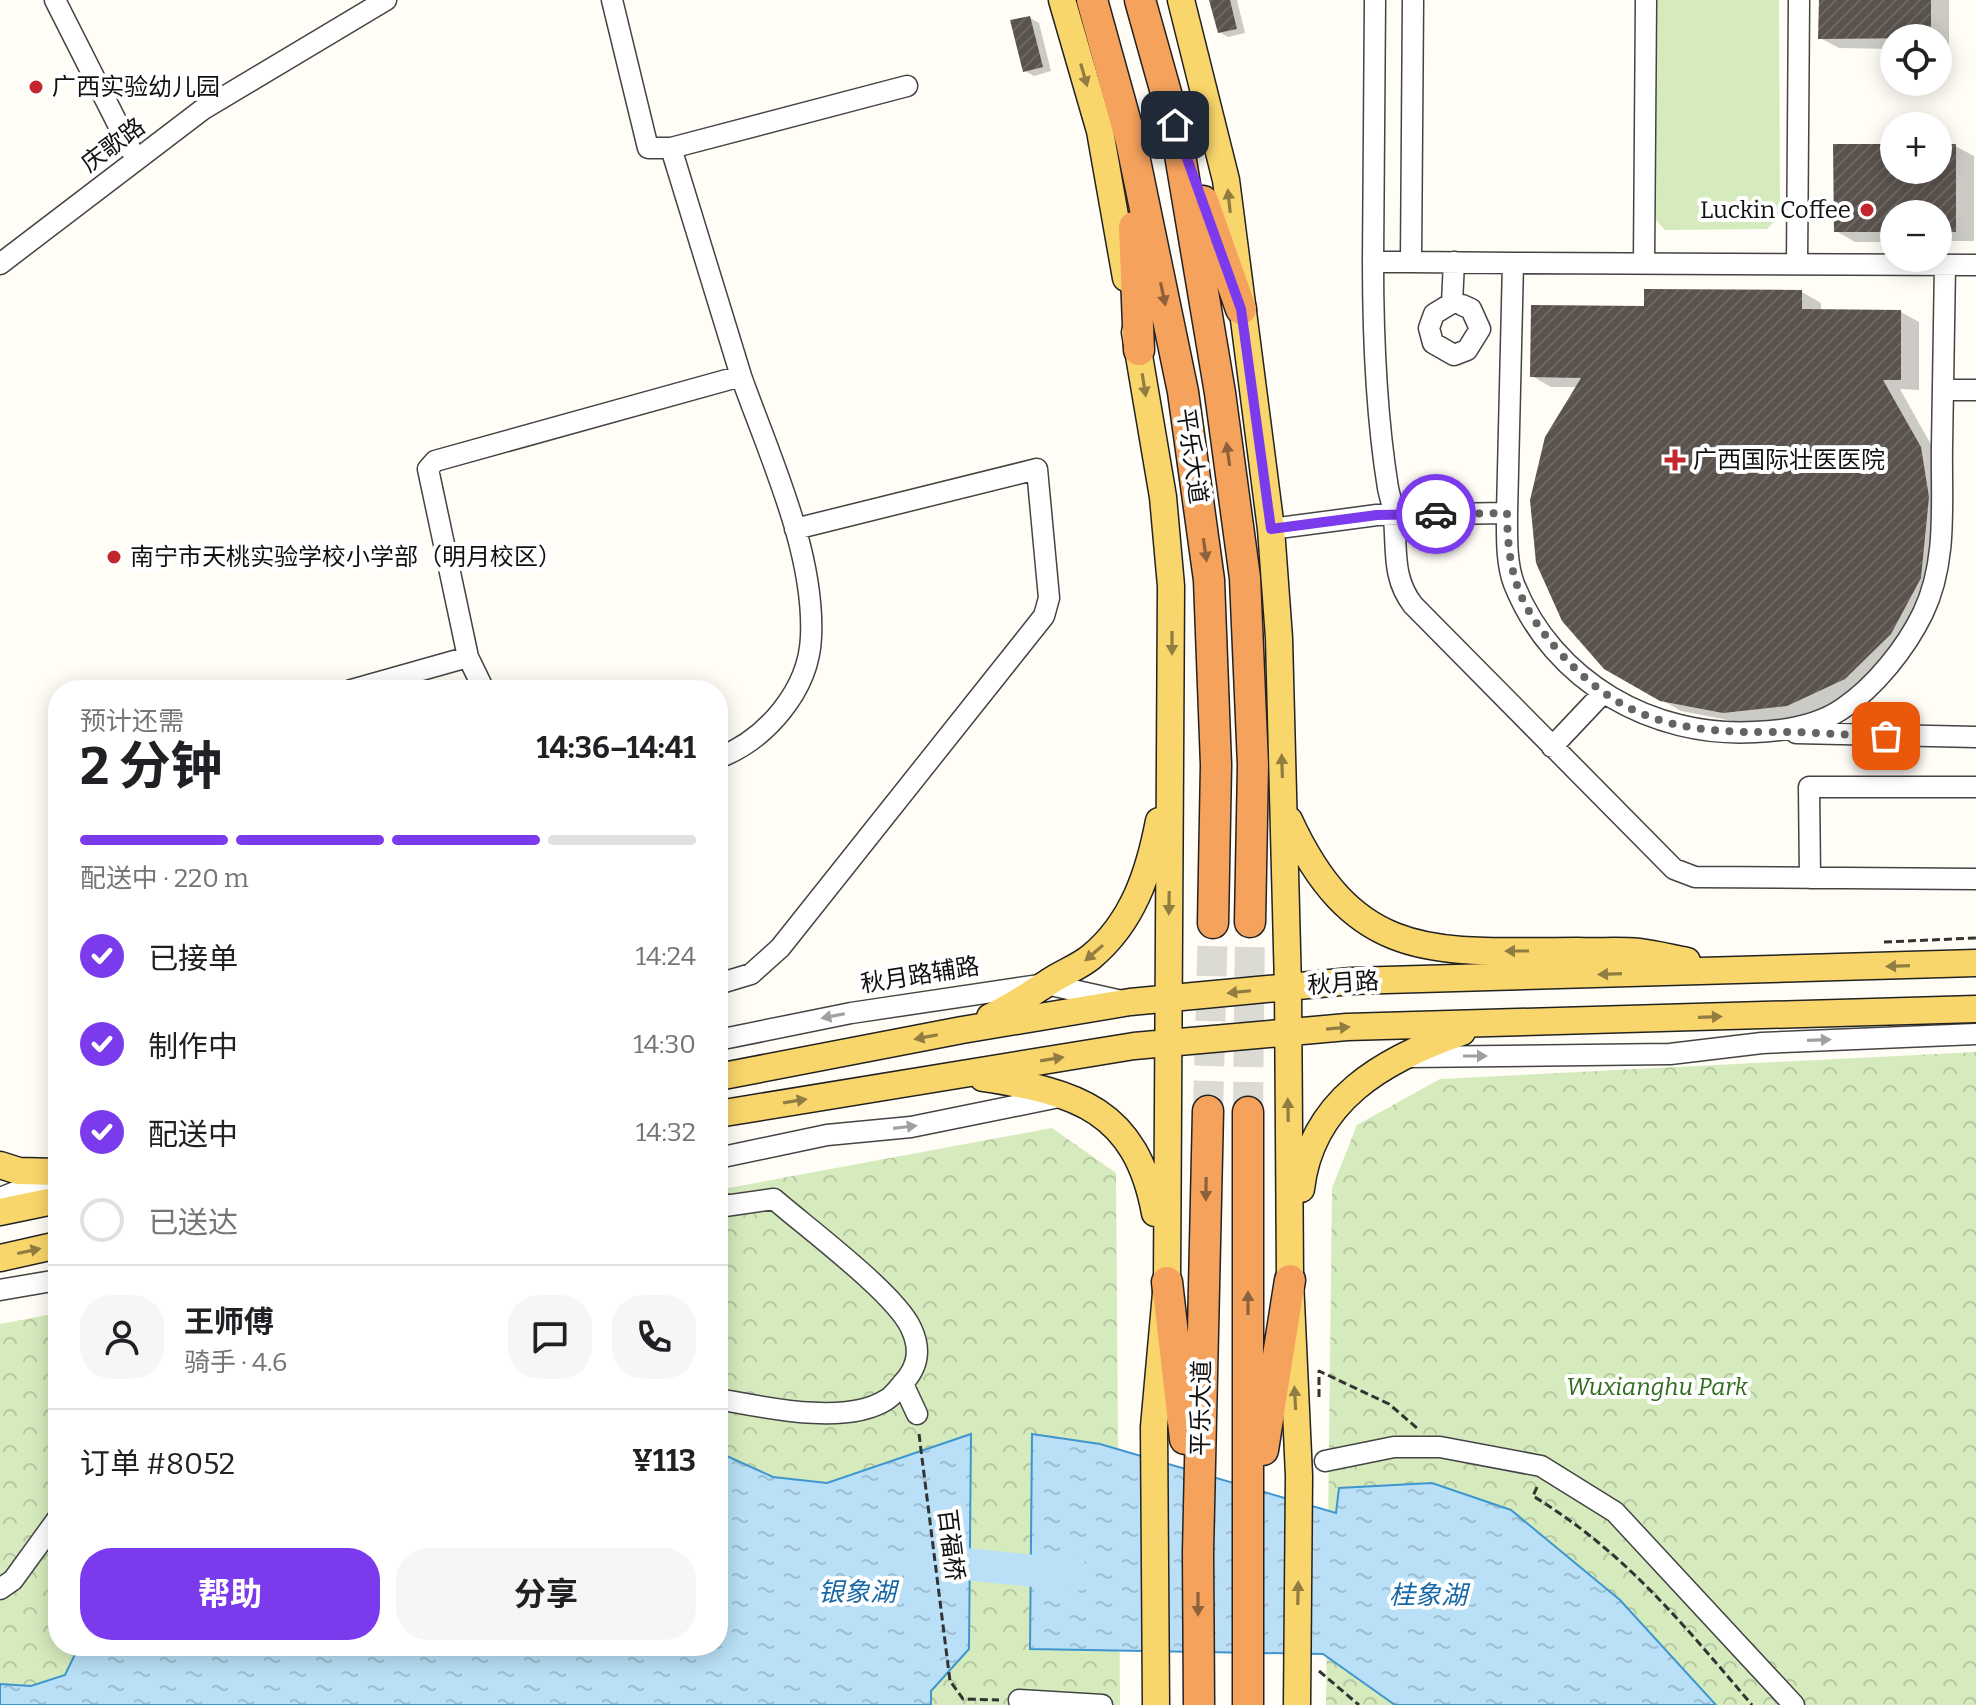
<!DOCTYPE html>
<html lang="zh">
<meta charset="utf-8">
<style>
body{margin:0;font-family:Bitter,"Noto Sans SC",serif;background:#f6f6f6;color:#202124;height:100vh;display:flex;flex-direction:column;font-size:30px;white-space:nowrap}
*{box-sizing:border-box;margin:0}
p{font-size:26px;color:#757577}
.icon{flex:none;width:44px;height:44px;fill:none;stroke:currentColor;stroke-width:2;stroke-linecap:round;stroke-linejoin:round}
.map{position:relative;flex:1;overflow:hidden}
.sheet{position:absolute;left:48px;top:680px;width:680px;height:976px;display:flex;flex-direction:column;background:#fff;border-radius:32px;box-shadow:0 4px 20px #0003}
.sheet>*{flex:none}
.controls{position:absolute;left:1880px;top:24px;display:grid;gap:16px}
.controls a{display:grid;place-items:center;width:72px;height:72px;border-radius:50%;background:#fff;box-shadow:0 4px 20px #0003;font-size:40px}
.pin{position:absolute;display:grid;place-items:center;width:68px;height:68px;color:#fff;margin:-34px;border-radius:16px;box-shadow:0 4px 12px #0006}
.courier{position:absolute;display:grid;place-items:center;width:80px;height:80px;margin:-40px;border:6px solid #7c3aed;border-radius:50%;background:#fff;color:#222;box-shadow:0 2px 10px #0007}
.summary em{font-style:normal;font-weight:700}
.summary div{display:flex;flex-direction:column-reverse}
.summary{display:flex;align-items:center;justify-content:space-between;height:136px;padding:0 32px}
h1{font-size:52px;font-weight:700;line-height:60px}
.bar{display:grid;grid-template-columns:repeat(4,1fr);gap:12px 8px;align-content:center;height:96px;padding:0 32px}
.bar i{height:10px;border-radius:6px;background:#e0e0e0}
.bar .on{background:#7c3aed}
.bar p{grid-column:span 4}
.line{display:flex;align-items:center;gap:20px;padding:0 32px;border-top:2px solid #e0e0e0}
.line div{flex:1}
.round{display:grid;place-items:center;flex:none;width:84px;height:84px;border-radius:32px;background:#f6f6f6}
ol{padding:0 32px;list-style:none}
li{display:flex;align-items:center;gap:24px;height:88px}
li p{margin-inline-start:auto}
li .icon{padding:8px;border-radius:50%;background:#7c3aed;color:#fff;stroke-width:4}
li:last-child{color:#757577}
li i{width:44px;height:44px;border:4px solid #e0e0e0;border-radius:50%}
.cta{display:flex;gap:16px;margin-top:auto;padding:16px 32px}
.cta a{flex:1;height:92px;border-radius:32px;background:#7c3aed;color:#fff;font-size:32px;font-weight:700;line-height:92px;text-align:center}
.cta a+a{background:#f6f6f6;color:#202124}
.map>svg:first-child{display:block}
.grass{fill:#d5ebbd}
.park{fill:url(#park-crowns)}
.water{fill:url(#water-ripples);stroke:#3f96cf;stroke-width:2}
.shadow{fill:#0003}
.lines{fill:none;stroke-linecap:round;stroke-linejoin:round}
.river{stroke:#b9e0f7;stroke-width:32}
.building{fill:url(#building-hatch)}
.highway-tunnel{stroke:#dbdad3;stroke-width:30;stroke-dasharray:30 15;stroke-linecap:butt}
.minor-casing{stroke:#444;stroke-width:23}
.major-casing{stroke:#222;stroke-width:29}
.highway-casing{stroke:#222;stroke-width:33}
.path{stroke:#333;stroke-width:3;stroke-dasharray:8 4;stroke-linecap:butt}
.minor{stroke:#fff;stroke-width:20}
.major{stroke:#f9d66b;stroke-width:26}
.highway{stroke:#f5a25d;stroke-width:30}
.oneway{fill:#917d42}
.oneway2{fill:#8e613b}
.oneway3{fill:#a0a0a0}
.done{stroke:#646461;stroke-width:8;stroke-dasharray:0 14.4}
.route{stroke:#7c3aed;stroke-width:10}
.poi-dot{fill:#c4262e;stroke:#fff;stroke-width:3}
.labels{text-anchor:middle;stroke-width:8;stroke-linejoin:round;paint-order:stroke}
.poi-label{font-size:24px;fill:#111;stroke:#fff;text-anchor:start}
.street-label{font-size:24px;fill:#111;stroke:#fff}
.park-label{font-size:24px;font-style:italic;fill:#2f6b1f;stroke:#fff}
.water-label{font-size:26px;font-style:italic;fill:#1768a6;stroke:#fff}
</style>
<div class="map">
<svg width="1976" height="1705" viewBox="0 0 1976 1705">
<defs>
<pattern id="park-crowns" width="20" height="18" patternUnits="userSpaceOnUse" patternTransform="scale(2)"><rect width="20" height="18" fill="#d5ebbd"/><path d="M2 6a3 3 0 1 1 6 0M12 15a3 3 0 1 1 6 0" fill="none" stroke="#b6c8a1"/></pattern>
<pattern id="water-ripples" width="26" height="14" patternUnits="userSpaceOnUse" patternTransform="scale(2)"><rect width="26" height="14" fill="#b9e0f7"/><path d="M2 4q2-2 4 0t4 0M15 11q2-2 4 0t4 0" fill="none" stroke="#9ebfd3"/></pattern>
<pattern id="building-hatch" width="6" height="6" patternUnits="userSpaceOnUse" patternTransform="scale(2)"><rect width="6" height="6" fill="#5a524d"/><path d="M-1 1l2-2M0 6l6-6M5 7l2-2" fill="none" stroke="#6d6662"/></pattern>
</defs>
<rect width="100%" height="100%" fill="#fffdf5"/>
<!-- grass -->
<path class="grass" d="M1653,0H1779L1780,215L1767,229L1665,230L1651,215Z"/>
<!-- park -->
<path class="park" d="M1976,1052V1705H1326L1332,1188L1357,1125L1440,1079Z
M1052,1128L1116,1173L1120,1705H0V1324L58,1313V1646H718V1190Z"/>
<!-- water -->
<path class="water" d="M971,1434L969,1649L931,1691V1705H0V1684L31,1686L65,1675L79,1646H718V1452L773,1477L827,1483Z
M1032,1434L1100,1444L1336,1513L1339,1488L1432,1483L1511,1510L1620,1600L1716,1705H1395L1323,1654L1030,1649Z"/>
<!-- shadow -->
<path class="shadow" d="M1211,0H1237L1245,33L1228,37L1219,32Z
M1821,0H1949V49H1938V38H1894V49L1839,48L1820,38Z
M1030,18L1039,23L1051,71L1034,76L1025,71Z
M1894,146V170H1938V146H1955L1974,156V241H1938V214H1894V242H1855L1836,231Z
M1802,292L1821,303V311L1901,312L1919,322V390L1900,389L1939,459L1940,589L1864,689L1806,716L1743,723L1681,711L1605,667L1578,387H1551L1532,376L1646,308Z"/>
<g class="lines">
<!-- river -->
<path class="river" d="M926,1560L1074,1575"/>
</g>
<!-- building -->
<path class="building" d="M1209,0H1230L1237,29L1218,33Z
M1819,0H1931V38L1818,39Z
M1030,16L1043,67L1023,72L1010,20Z
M1833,144H1894V170H1938V144H1956V232H1938V214H1894V232H1834Z
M1644,289L1802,290V309L1901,310V380H1883L1921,447L1929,497L1921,578L1891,634L1845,679L1787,706L1723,713L1660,701L1604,669L1562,621L1536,563L1530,500L1545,437L1581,378L1530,377L1531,305L1644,306Z"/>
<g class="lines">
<!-- highway-tunnel -->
<path class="highway-tunnel" d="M1208,1111L1213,923
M1248,1112L1250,922"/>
<defs>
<path id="minor" d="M55,0L136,160
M612,0L648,148H671L907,86
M1413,0L1411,262L1513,263
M671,148L741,376
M1373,262L1375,0
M1411,262H1373C1373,337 1376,414 1388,488C1390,498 1394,508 1394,518C1397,550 1392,578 1413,605L1674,869L1695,877L1976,879
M1454,262L1452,303L1434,314L1429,328L1433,343L1454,355L1467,350L1480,329L1471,309L1462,305
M1644,263L1646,0
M0,264L202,110L386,0
M1797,264L1799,0
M1943,390H1976
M1507,513L1513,263L1976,265
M1271,529L1377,515L1507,513C1507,536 1506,563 1514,584C1553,682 1653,738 1755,732C1784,731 1817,726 1842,709C1875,687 1906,648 1923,613C1948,561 1941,502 1942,446C1943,386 1944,325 1945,265
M351,690L468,657
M484,690L468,657L428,469L435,461L741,376C769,455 815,552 811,637C809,690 766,740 718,758
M1796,733L1976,737
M1552,747L1603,693
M1810,878L1809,787H1976
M718,984L751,974L780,948L1044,616L1049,598L1037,469L795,529
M718,1040L851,1013L1046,984L1122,1001
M1409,1057L1670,1054L1762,1043L1976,1034
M718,1158L827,1135L911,1127L1064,1096
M0,1198L58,1175
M718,1199L725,1206L774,1199C806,1227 895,1293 911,1328C921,1349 918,1367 903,1383C898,1389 892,1397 886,1400C845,1426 763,1407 718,1399
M0,1290L58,1280
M903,1384L917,1414
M1325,1461L1394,1447H1440L1541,1466L1615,1512L1794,1705
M0,1589L13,1580L58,1518
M1019,1700L1102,1705"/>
<path id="major" d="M1062,0L1100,131L1126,278
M1181,0L1226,180L1271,529L1279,638L1288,987L1290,1280L1299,1476L1297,1705
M1135,332L1163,497L1171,586L1167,1282L1154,1427L1156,1705
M1289,820C1356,966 1439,951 1578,951C1598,952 1619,950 1639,952C1655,954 1671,958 1687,961
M990,1017C1012,1007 1029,995 1049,982C1062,973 1079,967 1091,957C1133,922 1149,873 1159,821
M718,1077L962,1030L1130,1002L1351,981L1976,963
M983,1078C1077,1092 1136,1110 1155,1213
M718,1114L1134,1046L1347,1027L1976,1009
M0,1165L19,1171L58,1172
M1301,1189C1311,1100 1384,1059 1462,1032
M0,1212L58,1200
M0,1258L58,1245"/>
<path id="highway" d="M1092,0L1131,141L1183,392L1209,580L1216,765L1213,923
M1140,0L1175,125L1220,393L1245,578L1253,765L1250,922
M1203,201L1241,309
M1134,227L1139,350
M1167,1282L1185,1439
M1263,1450L1290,1280
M1199,1705L1198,1552L1208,1111
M1248,1705V1112"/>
</defs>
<!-- minor casing -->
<use href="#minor" class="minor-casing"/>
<!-- major casing -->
<use href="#major" class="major-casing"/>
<!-- highway casing -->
<use href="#highway" class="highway-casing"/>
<!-- path -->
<path class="path" d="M1884,942L1976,938
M1319,1397V1371L1389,1404L1417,1428
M919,1434L950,1681L963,1699L999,1700
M1537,1487L1533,1496C1625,1552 1683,1624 1752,1705
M1319,1671L1359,1705"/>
<!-- minor -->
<use href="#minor" class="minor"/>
<!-- major -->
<use href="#major" class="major"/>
<!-- highway -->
<use href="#highway" class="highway"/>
</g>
<!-- one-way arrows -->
<defs><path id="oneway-solid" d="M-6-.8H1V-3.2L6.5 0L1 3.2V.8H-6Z" transform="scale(2)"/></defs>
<g class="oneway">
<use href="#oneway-solid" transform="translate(1084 75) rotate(74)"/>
<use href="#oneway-solid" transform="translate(1229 201) rotate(-96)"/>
<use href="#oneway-solid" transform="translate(1144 385) rotate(81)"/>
<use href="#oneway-solid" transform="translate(1172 643) rotate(90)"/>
<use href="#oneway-solid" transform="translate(1282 766) rotate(-92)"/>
<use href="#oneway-solid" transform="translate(1169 903) rotate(91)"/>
<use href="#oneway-solid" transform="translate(1517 951) rotate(-180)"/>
<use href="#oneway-solid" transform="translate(1094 953) rotate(139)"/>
<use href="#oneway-solid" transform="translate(1898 966) rotate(178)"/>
<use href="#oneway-solid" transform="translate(1610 974) rotate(178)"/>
<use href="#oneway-solid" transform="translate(1239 992) rotate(174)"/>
<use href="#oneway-solid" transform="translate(1710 1017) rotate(-2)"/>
<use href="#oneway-solid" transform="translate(1338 1028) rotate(-5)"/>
<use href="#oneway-solid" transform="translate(926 1037) rotate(169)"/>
<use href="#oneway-solid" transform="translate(1052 1059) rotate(-9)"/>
<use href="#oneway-solid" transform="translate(795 1101) rotate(-9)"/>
<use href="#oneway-solid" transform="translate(1288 1110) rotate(-91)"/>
<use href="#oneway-solid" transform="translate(29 1251) rotate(-12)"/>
<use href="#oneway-solid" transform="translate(1295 1398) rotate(-93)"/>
<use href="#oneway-solid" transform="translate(1298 1593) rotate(-89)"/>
</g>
<g class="oneway2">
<use href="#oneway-solid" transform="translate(1163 294) rotate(78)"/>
<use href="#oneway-solid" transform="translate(1228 454) rotate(-98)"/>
<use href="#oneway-solid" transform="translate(1205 550) rotate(82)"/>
<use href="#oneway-solid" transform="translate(1206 1189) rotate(91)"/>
<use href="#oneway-solid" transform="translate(1248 1303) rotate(-90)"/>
<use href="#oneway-solid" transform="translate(1198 1604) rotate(90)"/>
</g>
<g class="oneway3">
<use href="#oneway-solid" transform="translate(833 1016) rotate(169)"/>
<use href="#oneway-solid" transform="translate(1819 1040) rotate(-2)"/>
<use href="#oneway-solid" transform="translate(1475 1056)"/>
<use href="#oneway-solid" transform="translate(905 1127) rotate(-7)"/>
</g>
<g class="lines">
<!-- done -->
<path class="done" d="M1436,514L1507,513C1508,577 1519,607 1562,655C1623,722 1683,733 1770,732C1808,731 1847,736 1886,736"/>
<!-- route -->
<path class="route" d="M1175,125L1241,309L1271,529L1377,515L1436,514"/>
</g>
<!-- markers -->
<g class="poi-dot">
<circle cx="36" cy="87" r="8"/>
<circle cx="1867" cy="210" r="8"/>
<path d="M1671 448h8v8h8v8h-8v8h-8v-8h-8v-8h8z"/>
<circle cx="114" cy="557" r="8"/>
</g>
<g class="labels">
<!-- poi labels -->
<g class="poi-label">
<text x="52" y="95">广西实验幼儿园</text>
<text x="1851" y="218" text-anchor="end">Luckin Coffee</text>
<text x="1693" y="468">广西国际壮医医院</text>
<text x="130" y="565">南宁市天桃实验学校小学部（明月校区）</text>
</g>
<!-- street labels -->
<g class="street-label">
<text transform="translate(113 145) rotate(-37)" y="8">庆歌路</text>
<text transform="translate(1192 456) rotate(82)" y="8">平乐大道</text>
<text transform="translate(920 975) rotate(-9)" y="8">秋月路辅路</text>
<text transform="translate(1343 983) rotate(-4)" y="8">秋月路</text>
<text transform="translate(1201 1408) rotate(-89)" y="8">平乐大道</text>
<text transform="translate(951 1545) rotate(83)" y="8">百福桥</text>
</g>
<!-- park labels -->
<g class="park-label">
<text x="1657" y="1395">Wuxianghu Park</text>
</g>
<!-- water labels -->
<g class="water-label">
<text x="857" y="1601">银象湖</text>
<text x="1428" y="1604">桂象湖</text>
</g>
</g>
</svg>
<div class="controls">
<a><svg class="icon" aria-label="locate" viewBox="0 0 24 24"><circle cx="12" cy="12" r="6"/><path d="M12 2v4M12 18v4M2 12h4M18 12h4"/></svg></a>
<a>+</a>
<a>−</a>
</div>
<div class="pin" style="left:1886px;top:736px;background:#ea580c"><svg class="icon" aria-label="bag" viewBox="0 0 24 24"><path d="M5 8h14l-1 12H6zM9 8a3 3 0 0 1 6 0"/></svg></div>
<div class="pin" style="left:1175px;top:125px;background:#1f2937"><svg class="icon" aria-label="home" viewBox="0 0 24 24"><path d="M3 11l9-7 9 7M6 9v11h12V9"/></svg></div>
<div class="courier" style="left:1436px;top:514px"><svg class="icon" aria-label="car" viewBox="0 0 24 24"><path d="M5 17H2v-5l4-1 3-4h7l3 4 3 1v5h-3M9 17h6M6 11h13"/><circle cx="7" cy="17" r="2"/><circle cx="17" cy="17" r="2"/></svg></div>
<section class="sheet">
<div class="summary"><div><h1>2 分钟</h1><p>预计还需</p></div><em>14:36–14:41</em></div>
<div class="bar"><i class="on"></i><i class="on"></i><i class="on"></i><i></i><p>配送中 · 220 m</p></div>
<ol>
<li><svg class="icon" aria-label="check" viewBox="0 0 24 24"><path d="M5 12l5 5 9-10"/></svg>已接单<p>14:24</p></li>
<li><svg class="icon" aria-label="check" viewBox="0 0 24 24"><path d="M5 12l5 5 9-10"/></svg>制作中<p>14:30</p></li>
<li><svg class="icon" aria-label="check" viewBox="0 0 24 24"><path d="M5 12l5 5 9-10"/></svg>配送中<p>14:32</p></li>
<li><i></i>已送达</li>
</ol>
<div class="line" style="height:144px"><a class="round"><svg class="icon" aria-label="person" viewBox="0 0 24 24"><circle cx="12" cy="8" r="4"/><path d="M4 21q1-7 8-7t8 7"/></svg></a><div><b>王师傅</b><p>骑手 · 4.6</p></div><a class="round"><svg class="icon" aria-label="chat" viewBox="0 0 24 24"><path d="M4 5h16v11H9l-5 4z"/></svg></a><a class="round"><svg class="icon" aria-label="phone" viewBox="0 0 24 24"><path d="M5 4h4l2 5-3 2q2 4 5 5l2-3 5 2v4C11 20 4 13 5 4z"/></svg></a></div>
<div class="line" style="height:104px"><div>订单 #8052</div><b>¥113</b></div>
<div class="cta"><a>帮助</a><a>分享</a></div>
</section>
</div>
